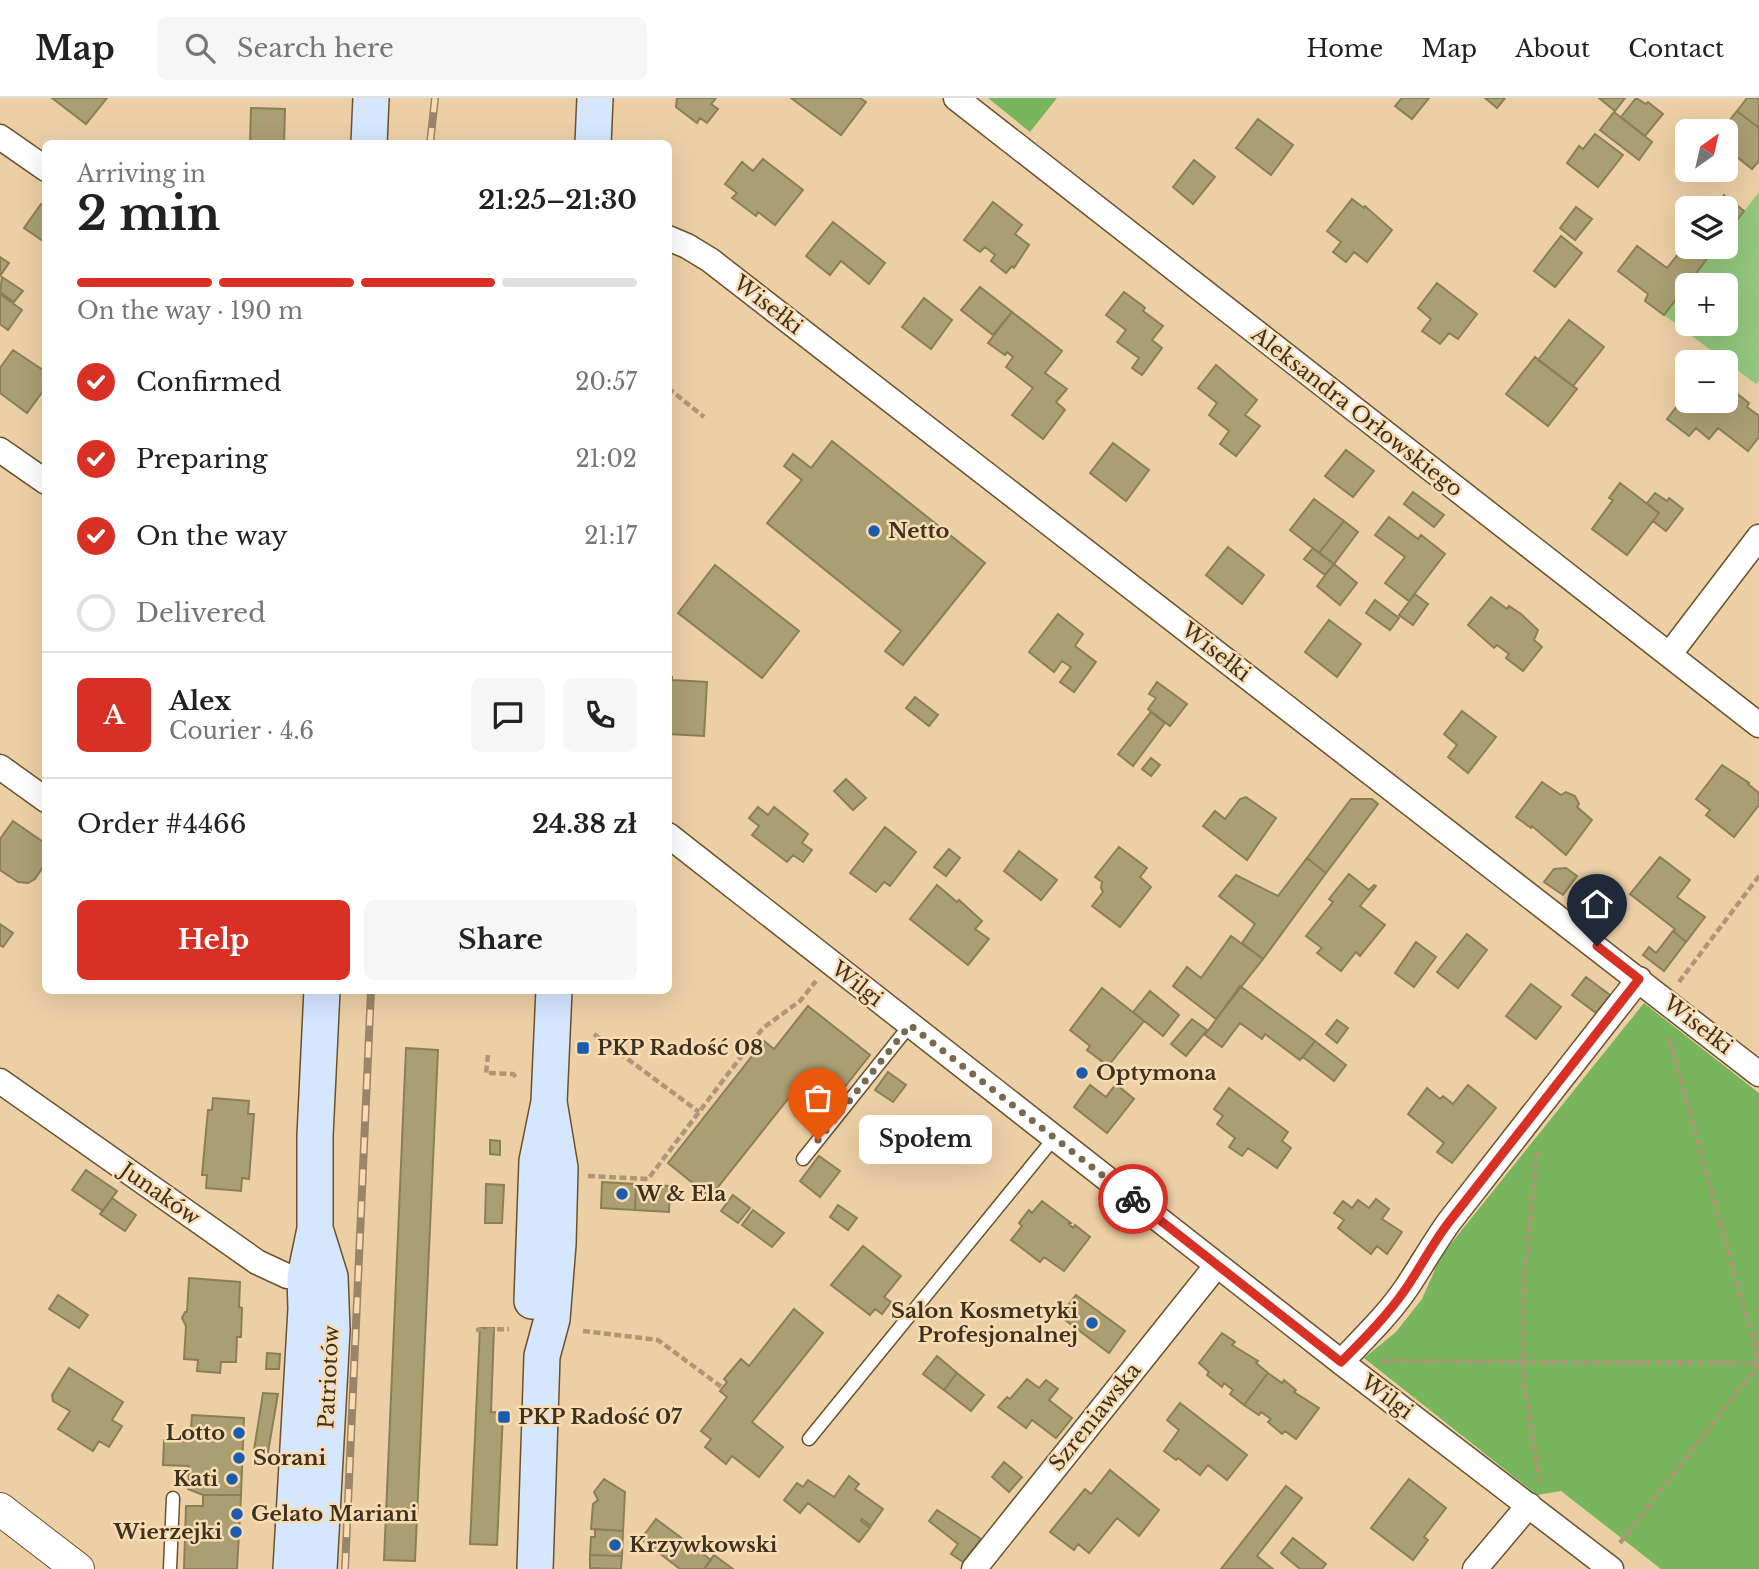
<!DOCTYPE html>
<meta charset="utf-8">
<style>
body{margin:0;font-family:"Libre Baskerville",serif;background:#f6f6f6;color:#222;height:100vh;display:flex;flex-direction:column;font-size:26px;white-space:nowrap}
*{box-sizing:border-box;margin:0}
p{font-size:23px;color:#767676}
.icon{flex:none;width:38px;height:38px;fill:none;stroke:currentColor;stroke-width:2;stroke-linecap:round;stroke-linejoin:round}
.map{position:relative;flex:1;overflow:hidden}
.details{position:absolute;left:42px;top:42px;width:630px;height:854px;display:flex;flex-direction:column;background:#fff;border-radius:10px;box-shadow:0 7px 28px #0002}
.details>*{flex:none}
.needle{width:46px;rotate:34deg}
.controls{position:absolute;left:1675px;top:21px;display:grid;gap:14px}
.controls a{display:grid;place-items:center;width:63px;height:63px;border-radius:10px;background:#fff;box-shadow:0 7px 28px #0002;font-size:35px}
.pin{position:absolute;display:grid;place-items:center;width:60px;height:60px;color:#fff;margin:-72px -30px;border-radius:50% 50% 50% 0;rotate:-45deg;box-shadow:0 0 7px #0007}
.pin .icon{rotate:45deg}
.courier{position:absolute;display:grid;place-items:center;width:70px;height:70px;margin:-35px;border:5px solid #d93025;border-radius:50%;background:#fff;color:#222;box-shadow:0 2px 9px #0007}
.bubble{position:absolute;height:49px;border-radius:10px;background:#fff;box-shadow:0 7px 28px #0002;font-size:23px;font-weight:800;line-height:49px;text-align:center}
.overview em{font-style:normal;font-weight:800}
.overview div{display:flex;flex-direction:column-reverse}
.overview{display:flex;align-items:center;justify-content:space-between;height:119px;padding:0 35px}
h1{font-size:46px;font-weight:800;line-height:52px}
.bar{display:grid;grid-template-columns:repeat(4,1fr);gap:10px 7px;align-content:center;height:84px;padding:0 35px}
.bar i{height:9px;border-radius:5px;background:#e0e0e0}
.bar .on{background:#d93025}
.bar p{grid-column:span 4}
.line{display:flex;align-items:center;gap:18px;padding:0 35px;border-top:2px solid #e0e0e0}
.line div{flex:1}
.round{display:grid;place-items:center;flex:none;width:74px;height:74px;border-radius:10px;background:#f6f6f6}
ol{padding:0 35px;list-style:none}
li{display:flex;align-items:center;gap:21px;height:77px}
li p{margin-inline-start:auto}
li .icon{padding:7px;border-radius:50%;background:#d93025;color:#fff;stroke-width:4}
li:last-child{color:#767676}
li i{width:38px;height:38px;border:4px solid #e0e0e0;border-radius:50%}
.action{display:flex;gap:14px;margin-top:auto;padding:14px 35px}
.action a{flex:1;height:80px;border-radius:10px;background:#d93025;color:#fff;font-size:28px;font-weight:800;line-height:80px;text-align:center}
.action a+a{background:#f6f6f6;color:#222}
header{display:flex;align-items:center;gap:42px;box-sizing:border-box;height:98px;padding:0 35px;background:#fff;border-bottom:2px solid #e0e0e0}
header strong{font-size:33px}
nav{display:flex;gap:38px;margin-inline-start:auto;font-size:24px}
.search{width:490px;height:63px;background:#f6f6f6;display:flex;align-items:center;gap:18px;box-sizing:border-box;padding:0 24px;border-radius:10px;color:#767676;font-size:26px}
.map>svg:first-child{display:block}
.green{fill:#92c77c;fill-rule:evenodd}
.forest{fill:#78b55d}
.building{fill:#a99f71;stroke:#8a8053;stroke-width:2}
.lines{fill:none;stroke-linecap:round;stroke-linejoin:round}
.service-casing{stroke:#6b522c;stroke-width:15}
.minor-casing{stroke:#6b522c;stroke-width:27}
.tertiary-casing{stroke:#6b522c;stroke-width:34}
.secondary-casing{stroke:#6b522c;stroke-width:38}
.path{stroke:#ad9776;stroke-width:4.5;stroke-dasharray:7 3.5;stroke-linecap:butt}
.service{stroke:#fff;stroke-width:12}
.minor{stroke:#fff;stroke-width:24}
.tertiary{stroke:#fff;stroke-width:32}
.secondary{stroke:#d5e6ff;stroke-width:35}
.rail-casing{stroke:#998567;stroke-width:8}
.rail{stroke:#f9dcb2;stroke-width:5;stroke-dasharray:16;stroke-linecap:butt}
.done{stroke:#7a694f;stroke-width:7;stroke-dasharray:0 12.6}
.route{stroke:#d93025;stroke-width:9}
.poi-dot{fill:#1c5cad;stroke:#f9dcb2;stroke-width:2.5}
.labels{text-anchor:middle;stroke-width:5;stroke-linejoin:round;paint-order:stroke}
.street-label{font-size:21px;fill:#3d3221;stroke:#f9dcb2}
.poi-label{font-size:21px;font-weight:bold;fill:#3d3221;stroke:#f9dcb2;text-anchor:start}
</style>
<header>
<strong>Map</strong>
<div class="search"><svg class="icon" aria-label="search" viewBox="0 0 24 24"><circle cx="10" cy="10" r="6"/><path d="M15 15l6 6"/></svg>Search here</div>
<nav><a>Home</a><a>Map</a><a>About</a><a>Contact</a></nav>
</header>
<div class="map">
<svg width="1759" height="1471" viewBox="0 0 1759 1471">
<rect width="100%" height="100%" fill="#eccfa5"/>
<!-- green -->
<path class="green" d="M1759,94V283L1756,286L1664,217L1716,149H1726V137ZM1687,187H1726V226H1687Z"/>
<!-- forest -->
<path class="forest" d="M988,0H1057L1030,34Z
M1644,905L1759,995V1471H1661L1561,1393L1537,1397L1364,1260L1396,1234L1422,1201L1441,1158Z"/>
<!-- building -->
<path class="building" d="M52,0H107L86,26Z
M677,0H716L711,6L718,11L707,25L700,20L697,25L676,9Z
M791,0H860L866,4L841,37Z
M1402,0H1429L1412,21L1395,8Z
M1485,0H1505L1497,10Z
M1599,0H1625L1615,13Z
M1636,0L1646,6L1648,4L1663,16L1645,38L1621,19Z
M1747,0H1759V30L1737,13Z
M251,10L285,11L284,46H250Z
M1737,13L1759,30V63L1752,71L1726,50V38L1730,32L1725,28Z
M1614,14L1652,44L1639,62L1600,32Z
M1258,21L1293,47L1271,77L1236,50Z
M1595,36L1623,57L1598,89L1567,65L1579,48L1583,51Z
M763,61L803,92L775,127L758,114L756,118L732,100L737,95L725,86L742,64L753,73Z
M1194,62L1215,79L1193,106L1173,89Z
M1724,97L1744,113L1726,137V110H1714Z
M1352,101L1364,110L1365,108L1392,132L1367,164L1354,154L1346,164L1333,154L1341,144L1327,133Z
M993,104L1022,127L1015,136L1029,147L1014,170L1012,168L1006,175L991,163L995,157L985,149L980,154L964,142Z
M41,106L46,109V145L24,130Z
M1576,109L1592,121L1575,142L1560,130Z
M833,124L885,165L869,186L841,163L830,177L806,158Z
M1561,138L1582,155L1555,189L1534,173Z
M1687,145V149H1716L1664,217L1645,203L1648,196L1618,173L1637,148L1667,170Z
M0,159L9,165L0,178Z
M2,179L23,193L14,204L0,194Z
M1437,185L1477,216L1458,241L1449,235L1440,246L1422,233L1431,221L1418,210Z
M980,189L1012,214L993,237L961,212Z
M1124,194L1143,208L1145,210L1143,213L1163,228L1152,242L1162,250L1142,277L1132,270L1139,260L1117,244L1126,232L1106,217Z
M0,196L22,212L8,232L0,226Z
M924,200L952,222L931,251L902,229Z
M1012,214L1062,253L1045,275L1067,291L1056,304L1065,312L1043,341L1012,317L1033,290L1006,269L1013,259L1007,254L1005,257L988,245Z
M1569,222L1604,249L1573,288L1538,262Z
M13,252L46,274V289L27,315L0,295V270Z
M1535,259L1577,291L1548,328L1506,296Z
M1216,267L1257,302L1245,317L1260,328L1236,358L1220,346L1229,333L1209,317L1217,305L1198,290Z
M1726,287L1749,305L1747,309L1759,318V339L1748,353L1718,330L1709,341L1696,330L1689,338L1667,321L1687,295V303H1726Z
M832,343L985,465L903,567L885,553L901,533L767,425L802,382L784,368L793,356L811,370Z
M1113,345L1149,372L1126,403L1090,375Z
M1346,352L1374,373L1353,399L1325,378Z
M1620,385L1659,415L1627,457L1592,431L1613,402L1609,400Z
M1413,394L1444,417L1434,429L1404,406Z
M1655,395L1667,403L1669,400L1683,411L1666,433L1653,423L1659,415L1647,405Z
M1314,401L1344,423L1319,455L1290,432Z
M1389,419L1418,441L1421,437L1445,456L1409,503L1385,485L1405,459L1375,437Z
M1344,423L1358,434L1334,466L1319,455Z
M1228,449L1264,477L1242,506L1206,477Z
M1313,450L1334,466L1325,477L1304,461Z
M1334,466L1357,485L1340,507L1317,488Z
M715,467L799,533L762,580L678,515Z
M1415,496L1428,506L1413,527L1399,517Z
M1491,499L1507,511L1509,508L1521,516L1538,532L1534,542L1542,549L1523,573L1506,560L1509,556L1497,547L1494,550L1468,527Z
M1375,502L1399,520L1390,532L1366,515Z
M1058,516L1083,536L1075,548L1096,564L1074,594L1060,584L1071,569L1062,563L1054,574L1029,554Z
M1329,522L1361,546L1337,579L1305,554Z
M668,579H672V582L707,584L704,638L668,636Z
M1157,584L1187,606L1170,628L1148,611L1156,600L1149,596Z
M915,599L938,617L929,628L906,610Z
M1462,613L1496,639L1468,675L1448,659L1457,647L1444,636Z
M1151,614L1165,625L1133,668L1118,656Z
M1151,660L1160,667L1151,678L1142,671Z
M1722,667L1749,685L1748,686L1759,695V707L1734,739L1706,717L1710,712L1696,701Z
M846,681L866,700L853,712L834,693Z
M1542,684L1561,697L1566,694L1575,698L1579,706L1577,709L1592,722L1566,757L1532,728L1531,730L1516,719Z
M1246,699L1276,720L1247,762L1203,728L1215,713L1225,721L1240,701Z
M1351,701H1372L1378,706L1326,775L1307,760Z
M758,709L768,717L774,709L808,736L802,745L812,752L803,764L793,757L787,764L752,737L759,728L749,720Z
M13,723L46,746L45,766L35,781L28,785L18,784L0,772V741Z
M885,729L916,754L890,788L884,784L876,794L850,775Z
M1119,749L1147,770L1140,779L1151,789L1120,829L1092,808L1103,794L1101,790L1102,784L1095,779Z
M949,751L960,760L946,778L934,769Z
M1019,753L1057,782L1041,802L1004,773Z
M1660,759L1690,782L1677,799L1705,819L1686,844L1673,833L1675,831L1630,796Z
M1307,760L1326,775L1263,861L1242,845L1255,826L1219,798L1236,777L1278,798Z
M1566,770L1577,778L1563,797L1544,784L1554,771Z
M1349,776L1369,792L1374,787L1376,788L1360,808L1385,827L1360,858L1356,854L1341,873L1317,855L1322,850L1306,838L1333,804L1329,801Z
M937,787L957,804L959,802L982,823L975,831L989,841L968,867L910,821Z
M0,826L13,835L3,849L0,847Z
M1673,833L1686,844L1664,873L1643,857L1649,849L1656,855Z
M1467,836L1487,852L1458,890L1437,874Z
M1231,838L1263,861L1216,921L1173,888L1187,869L1201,880Z
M1416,844L1436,859L1414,889L1395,875Z
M1586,879L1610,897L1596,915L1572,897Z
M1531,886L1561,909L1536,941L1506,918Z
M1240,888L1315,943L1300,962L1265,936L1262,941L1240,925L1222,949L1205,937Z
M1102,890L1144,923L1108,968L1087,952L1090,948L1070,932Z
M1150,893L1179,917L1163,938L1133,914Z
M808,908L870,957L836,1000L807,977L710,1099L668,1065L764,943L774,951Z
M1192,921L1207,932L1186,958L1171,946Z
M1337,922L1348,930L1337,945L1326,936Z
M1315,943L1346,967L1334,983L1303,959Z
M406,950L438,952L415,1463L384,1462Z
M888,974L906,987L893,1004L875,992Z
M1116,986L1134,1001L1107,1035L1074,1009L1090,987L1106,999Z
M1468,987L1496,1010L1452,1065L1437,1054L1444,1045L1408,1016L1427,990L1440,1001L1443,998L1453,1006Z
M1229,990L1288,1034L1282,1043L1291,1050L1277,1070L1248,1050L1242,1058L1229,1049L1235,1040L1217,1026L1223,1018L1214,1011Z
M213,1000L249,1003L248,1016H254L249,1081L242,1080L241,1093L206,1090L207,1077H202L208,1012H212Z
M490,1042L500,1043V1057L490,1056Z
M819,1058L840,1073L820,1099L800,1083Z
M86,1072L117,1093L103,1113L72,1092Z
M602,1084L636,1086L635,1112L601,1110Z
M486,1086L504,1087L502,1125H485Z
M636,1086L670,1088L669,1114L635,1112Z
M733,1097L750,1110L738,1125L721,1113Z
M112,1100L136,1117L125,1133L100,1116Z
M1376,1101L1389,1111L1382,1121L1402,1134L1387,1156L1377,1148L1371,1156L1338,1130L1344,1122L1334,1115L1343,1103L1352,1110L1358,1102L1369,1110Z
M1042,1103L1071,1125L1069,1126L1073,1130L1075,1127L1090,1139L1064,1173L1044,1159L1040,1164L1011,1142L1022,1128L1019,1125L1029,1112L1032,1115Z
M838,1107L857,1120L848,1132L830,1119Z
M753,1112L784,1135L772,1149L742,1127Z
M863,1148L901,1178L884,1199L891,1204L882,1216L875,1211L870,1217L831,1187Z
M189,1180L240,1184L239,1209L242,1210L241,1239H237L236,1264H221L220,1275L197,1273L198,1262L184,1261L186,1228L182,1220L185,1214H187Z
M58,1197L88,1217L79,1230L49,1211Z
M1076,1197L1125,1233L1109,1255L1060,1218Z
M794,1211L823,1235L752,1324L783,1349L759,1379L732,1358L726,1366L705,1349L711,1341L701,1333L727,1299L720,1293L727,1284L724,1281L741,1261L749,1268Z
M480,1230H494L491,1314L503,1315L497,1447L470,1446Z
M1222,1235L1235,1244L1232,1247L1258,1263L1256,1265L1268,1275L1244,1307L1230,1296L1233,1292L1224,1285L1222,1289L1207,1277L1209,1274L1199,1265Z
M267,1255L280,1256L279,1271H266Z
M937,1258L957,1275L944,1292L923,1276Z
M69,1270L123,1304L112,1322L122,1328L109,1349L99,1343L93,1353L58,1331L70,1313L53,1303L52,1297Z
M957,1275L984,1297L971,1313L944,1292Z
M1268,1275L1282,1285L1284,1282L1296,1292L1294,1294L1319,1310L1296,1341L1285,1333L1282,1336L1268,1324L1271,1321L1261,1314L1259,1317L1244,1307Z
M1027,1281L1039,1290L1046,1282L1058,1291L1049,1302L1072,1320L1056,1340L1032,1322L1026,1330L998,1309L1007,1299L1010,1301Z
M263,1295L278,1296L268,1354L254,1352Z
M1180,1305L1247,1357L1227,1382L1208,1367L1200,1377L1178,1360L1176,1362L1164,1353L1179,1332L1167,1322Z
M192,1317L244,1320L241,1397H203L188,1391L189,1368L163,1367L164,1342L190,1344Z
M1004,1364L1022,1379L1009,1394L992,1379Z
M1110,1372L1159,1412L1139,1438L1117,1420L1089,1455L1078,1446L1074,1452L1050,1434L1085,1391L1091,1396Z
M849,1378L859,1386L855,1391L883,1411L871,1428L862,1421L861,1423L870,1430L859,1444L808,1405L800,1415L784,1402L797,1385L803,1389L808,1382L834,1399Z
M604,1381L625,1394L623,1433L591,1431L593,1406L598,1402L594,1394Z
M1409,1381L1446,1410L1424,1439L1428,1442L1413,1462L1371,1430Z
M1286,1388L1302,1400L1257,1458L1273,1471H1221Z
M203,1397H241L237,1471H184L186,1408H203Z
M937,1412L981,1441L963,1464L951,1456L958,1446L929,1423Z
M656,1421L711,1462L704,1471H680L641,1441Z
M595,1431L623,1433L622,1458L590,1457L591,1439H595Z
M1293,1440L1326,1466L1322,1471H1300L1281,1455Z
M590,1457L622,1458L621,1471L590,1470Z
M714,1457L733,1471H704Z"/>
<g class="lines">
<defs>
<path id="service" d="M803,1061L910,927
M809,1341L1055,1039
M170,1471L173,1400"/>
<path id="minor" d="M956,0L1759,627
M0,39L46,71
M668,140L687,148L710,162L1759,976
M0,352L46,384
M1669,557L1759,439
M0,669L46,702
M668,737L1341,1264L1611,1471
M0,983L257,1164L287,1178L320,1179
M1341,1264C1364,1240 1388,1217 1407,1189C1421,1168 1434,1145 1449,1124L1639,881
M974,1471L1217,1167
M1475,1471L1529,1407"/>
<path id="tertiary" d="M0,1411L78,1471"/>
<path id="secondary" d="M369,46L371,0
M593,46L595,0
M316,1134L330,1179L332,1232L319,1471
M532,1203L537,1063L549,1004L554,892
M291,1471L306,1211L305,1179L315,1131V1038L322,892
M535,1471L542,1258L552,1221L558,1146L560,1070L549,1004"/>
</defs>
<!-- service casing -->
<use href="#service" class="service-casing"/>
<!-- minor casing -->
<use href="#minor" class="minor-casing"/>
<!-- tertiary casing -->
<use href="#tertiary" class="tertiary-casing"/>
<!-- secondary casing -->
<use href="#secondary" class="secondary-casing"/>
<!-- path -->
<path class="path" d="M668,290L704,319
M1679,884L1759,778
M594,936L699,1014
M1669,940L1759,1264
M488,957L486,975L513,976L518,981
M1537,1054L1524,1183V1287L1540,1383
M588,1078L648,1081L763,930L800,903L816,883
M476,1232L509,1231
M583,1233L658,1242L723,1290
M1382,1263L1759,1265
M1620,1445L1759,1266"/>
<!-- service -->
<use href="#service" class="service"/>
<!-- minor -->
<use href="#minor" class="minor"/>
<!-- tertiary -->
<use href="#tertiary" class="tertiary"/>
<!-- secondary -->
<use href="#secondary" class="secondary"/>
<defs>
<path id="rail" d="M430,46L435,0
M345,1471L371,892"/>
</defs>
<!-- rail casing -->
<use href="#rail" class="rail-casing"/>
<!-- rail -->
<use href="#rail" class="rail"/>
</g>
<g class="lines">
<!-- done -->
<path class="done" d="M818,1042L910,927L1133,1101"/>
<!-- route -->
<path class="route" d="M1133,1101L1341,1264C1364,1241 1388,1217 1407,1189C1421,1168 1433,1145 1449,1124L1639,881L1597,848"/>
</g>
<!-- markers -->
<g class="poi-dot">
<circle cx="874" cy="433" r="7"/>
<rect x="576" y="943" width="14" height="14" rx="3.5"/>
<circle cx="1082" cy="975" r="7"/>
<circle cx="622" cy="1096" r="7"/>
<circle cx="1092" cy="1225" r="7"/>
<rect x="497" y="1312" width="14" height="14" rx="3.5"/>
<circle cx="239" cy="1335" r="7"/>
<circle cx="239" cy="1360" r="7"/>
<circle cx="232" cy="1381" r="7"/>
<circle cx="237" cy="1416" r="7"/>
<circle cx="236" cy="1434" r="7"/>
<circle cx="615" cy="1447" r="7"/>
</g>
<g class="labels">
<!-- street labels -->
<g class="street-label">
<text transform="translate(768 207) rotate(38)" y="7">Wisełki</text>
<text transform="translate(1357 314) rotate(38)" y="7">Aleksandra Orłowskiego</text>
<text transform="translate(1216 554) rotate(38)" y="7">Wisełki</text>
<text transform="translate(857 886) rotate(38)" y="7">Wilgi</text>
<text transform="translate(1698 927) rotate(38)" y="7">Wisełki</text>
<text transform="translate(160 1096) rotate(35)" y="7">Junaków</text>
<text transform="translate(329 1279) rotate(-87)" y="7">Patriotów</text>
<text transform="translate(1387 1299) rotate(37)" y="7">Wilgi</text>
<text transform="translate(1095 1319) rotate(-51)" y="7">Szreniawska</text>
</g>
<!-- poi labels -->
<g class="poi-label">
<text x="888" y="440">Netto</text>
<text x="597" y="957">PKP Radość 08</text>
<text x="1096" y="982">Optymona</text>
<text x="636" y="1103">W &amp; Ela</text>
<text x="1078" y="1220" text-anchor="end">Salon Kosmetyki<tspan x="1078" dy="24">Profesjonalnej</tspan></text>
<text x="518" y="1326">PKP Radość 07</text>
<text x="225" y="1342" text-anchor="end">Lotto</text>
<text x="253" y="1367">Sorani</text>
<text x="218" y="1388" text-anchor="end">Kati</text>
<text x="251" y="1423">Gelato Mariani</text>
<text x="222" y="1441" text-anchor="end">Wierzejki</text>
<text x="629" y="1454">Krzywkowski</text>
</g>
</g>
</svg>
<div class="controls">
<a><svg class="needle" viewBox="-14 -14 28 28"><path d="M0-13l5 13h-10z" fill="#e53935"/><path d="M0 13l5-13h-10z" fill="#767676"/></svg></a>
<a><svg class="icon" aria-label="layers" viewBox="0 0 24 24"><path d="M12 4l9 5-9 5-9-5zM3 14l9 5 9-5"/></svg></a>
<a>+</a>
<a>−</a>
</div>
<div class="pin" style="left:818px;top:1042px;background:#ea580c"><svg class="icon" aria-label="bag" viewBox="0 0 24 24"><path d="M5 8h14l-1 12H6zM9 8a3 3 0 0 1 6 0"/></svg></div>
<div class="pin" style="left:1597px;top:848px;background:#1f2937"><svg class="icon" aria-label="home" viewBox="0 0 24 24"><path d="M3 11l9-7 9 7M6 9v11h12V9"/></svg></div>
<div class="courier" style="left:1133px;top:1101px"><svg class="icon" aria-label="bike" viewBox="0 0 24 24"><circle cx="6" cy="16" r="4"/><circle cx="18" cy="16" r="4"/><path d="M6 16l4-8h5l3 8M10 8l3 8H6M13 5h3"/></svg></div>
<div class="bubble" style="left:859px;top:1017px;width:133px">Społem</div>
<section class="details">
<div class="overview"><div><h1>2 min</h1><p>Arriving in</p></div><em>21:25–21:30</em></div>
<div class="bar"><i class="on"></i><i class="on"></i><i class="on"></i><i></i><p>On the way · 190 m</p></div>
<ol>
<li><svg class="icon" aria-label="check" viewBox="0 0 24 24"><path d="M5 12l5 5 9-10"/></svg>Confirmed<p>20:57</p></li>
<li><svg class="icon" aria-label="check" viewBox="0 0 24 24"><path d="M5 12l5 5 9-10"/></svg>Preparing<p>21:02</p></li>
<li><svg class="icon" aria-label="check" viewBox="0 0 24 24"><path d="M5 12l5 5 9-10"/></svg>On the way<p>21:17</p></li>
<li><i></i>Delivered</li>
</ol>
<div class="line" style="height:126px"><b class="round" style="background:#d93025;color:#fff">A</b><div><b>Alex</b><p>Courier · 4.6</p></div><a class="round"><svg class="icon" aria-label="chat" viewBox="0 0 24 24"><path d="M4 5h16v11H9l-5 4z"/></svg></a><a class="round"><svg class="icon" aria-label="phone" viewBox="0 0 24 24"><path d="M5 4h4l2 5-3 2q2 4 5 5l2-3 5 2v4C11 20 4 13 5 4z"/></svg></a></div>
<div class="line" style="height:91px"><div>Order #4466</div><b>24.38 zł</b></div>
<div class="action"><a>Help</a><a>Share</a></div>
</section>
</div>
